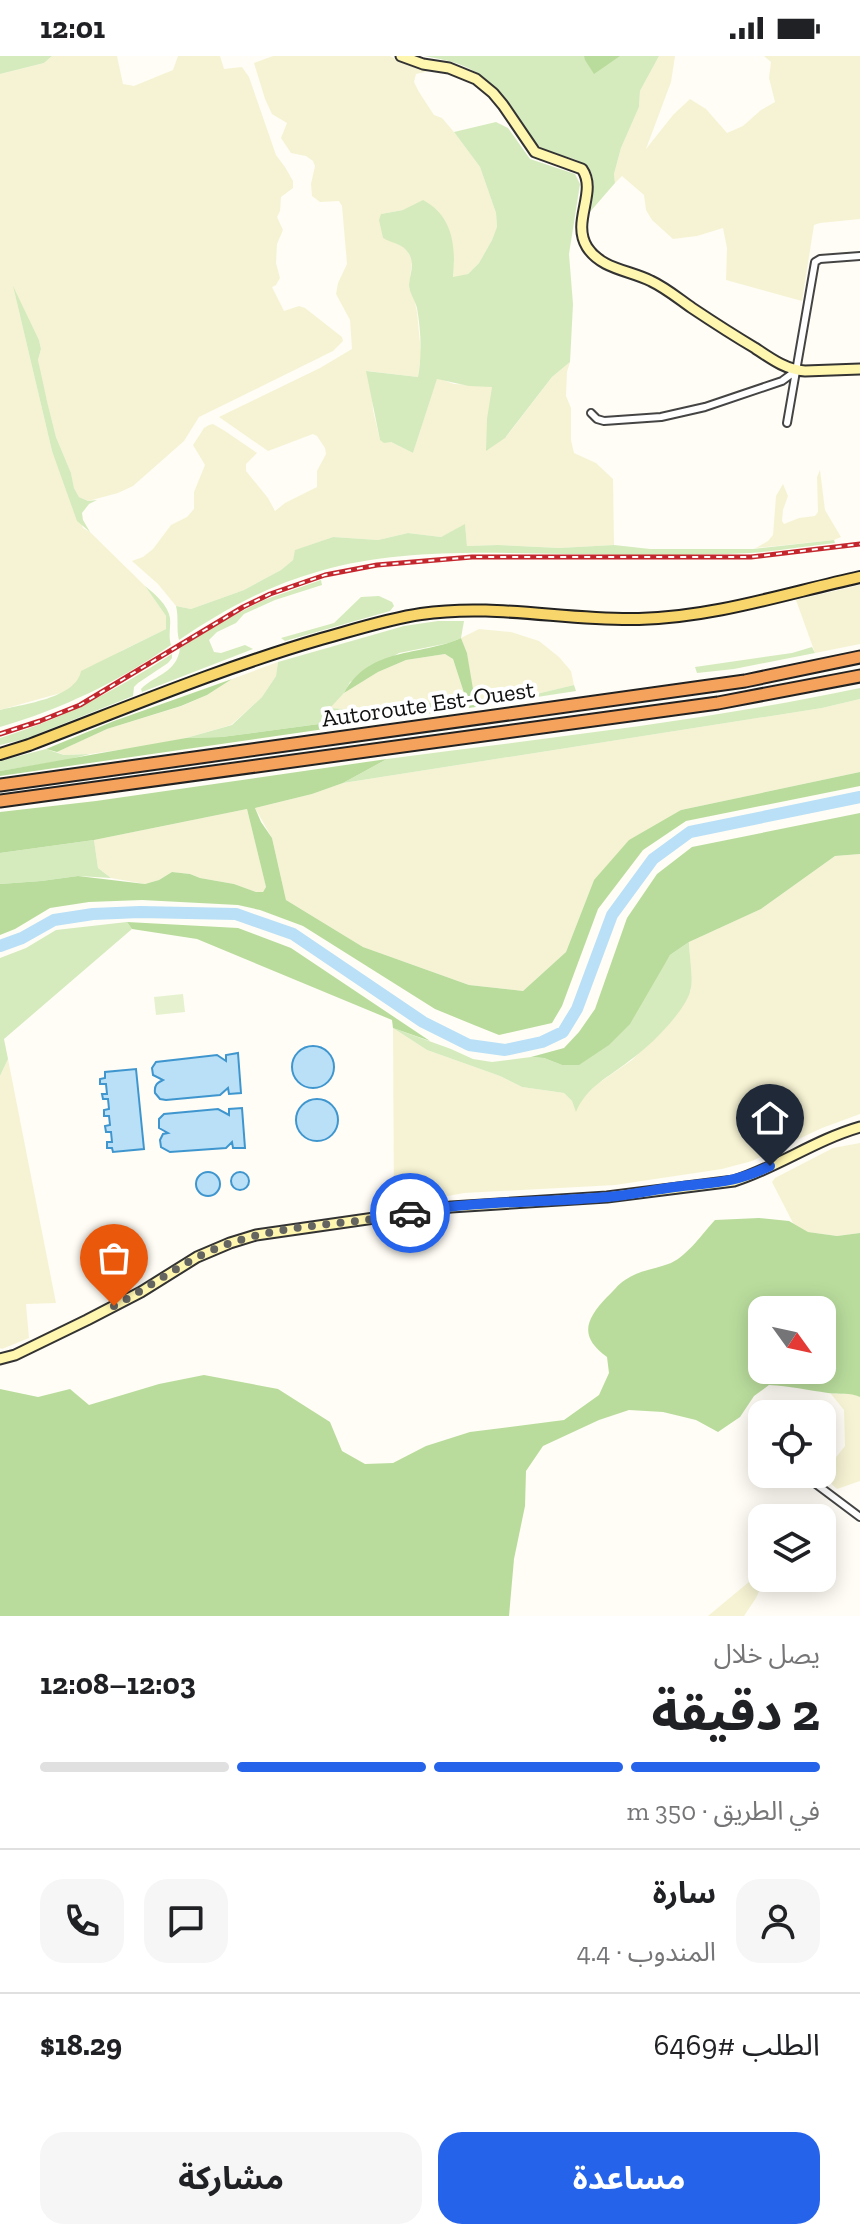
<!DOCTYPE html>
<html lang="ar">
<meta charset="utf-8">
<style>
body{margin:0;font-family:"Zilla Slab","Noto Sans Arabic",serif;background:#f6f6f6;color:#202124;direction:rtl;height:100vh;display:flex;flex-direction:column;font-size:30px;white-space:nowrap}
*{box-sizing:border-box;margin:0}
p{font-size:26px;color:#757577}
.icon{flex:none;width:44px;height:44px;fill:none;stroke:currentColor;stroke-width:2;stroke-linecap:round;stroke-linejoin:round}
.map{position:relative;height:1560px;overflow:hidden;direction:ltr}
.details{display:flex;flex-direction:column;background:#fff;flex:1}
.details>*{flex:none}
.needle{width:52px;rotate:123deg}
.controls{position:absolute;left:748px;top:1240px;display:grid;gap:16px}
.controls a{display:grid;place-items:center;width:88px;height:88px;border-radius:16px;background:#fff;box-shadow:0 4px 20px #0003;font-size:40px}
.pin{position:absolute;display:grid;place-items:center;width:68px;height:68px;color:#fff;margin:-82px -34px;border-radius:50% 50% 50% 0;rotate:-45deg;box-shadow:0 0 8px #0007}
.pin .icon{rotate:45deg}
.courier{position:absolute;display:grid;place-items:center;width:80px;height:80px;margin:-40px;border:6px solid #2563eb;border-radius:50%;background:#fff;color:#222;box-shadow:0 2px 10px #0007}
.headline em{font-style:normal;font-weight:700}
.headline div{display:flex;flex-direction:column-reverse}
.headline{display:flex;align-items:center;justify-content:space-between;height:136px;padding:0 40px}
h1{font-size:52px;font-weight:700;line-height:60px}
.bar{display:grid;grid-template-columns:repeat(4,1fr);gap:12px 8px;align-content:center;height:96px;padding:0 40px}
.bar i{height:10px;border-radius:6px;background:#e0e0e0}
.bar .on{background:#2563eb}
.bar p{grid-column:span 4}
.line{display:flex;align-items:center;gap:20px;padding:0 40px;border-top:2px solid #e0e0e0}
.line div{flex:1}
.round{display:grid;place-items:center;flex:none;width:84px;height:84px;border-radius:24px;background:#f6f6f6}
.cta{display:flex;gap:16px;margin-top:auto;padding:16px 40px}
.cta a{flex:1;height:92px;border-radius:24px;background:#2563eb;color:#fff;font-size:32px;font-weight:700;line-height:92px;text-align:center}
.cta a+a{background:#f6f6f6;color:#202124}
.status{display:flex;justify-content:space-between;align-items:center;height:56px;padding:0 40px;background:#fff;direction:ltr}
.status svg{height:22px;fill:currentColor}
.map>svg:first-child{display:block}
.farmland{fill:#f6f3d4}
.green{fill:#d5ebbd}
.forest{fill:#b9dc9c;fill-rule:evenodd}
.pitch{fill:#e6f2cf}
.water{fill:#b9e0f7;stroke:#3f96cf;stroke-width:2}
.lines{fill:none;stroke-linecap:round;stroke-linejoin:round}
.river{stroke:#b9e0f7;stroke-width:12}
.street-casing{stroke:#444;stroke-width:10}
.secondary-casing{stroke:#333;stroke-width:13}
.primary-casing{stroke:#222;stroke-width:14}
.highway-casing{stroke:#222;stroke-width:15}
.street{stroke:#fff;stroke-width:6}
.secondary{stroke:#fff6b0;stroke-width:9}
.primary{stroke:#f9d66b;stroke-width:10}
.highway{stroke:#f5a25d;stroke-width:11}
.rail-casing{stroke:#c4262e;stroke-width:5}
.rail{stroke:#fff;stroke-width:2;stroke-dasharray:6;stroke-linecap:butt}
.done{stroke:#646461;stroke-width:8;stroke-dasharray:0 14.4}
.route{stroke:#2563eb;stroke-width:10}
.labels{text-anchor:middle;stroke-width:8;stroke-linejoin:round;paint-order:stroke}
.street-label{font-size:24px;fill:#111;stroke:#fff}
</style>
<div class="status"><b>12:01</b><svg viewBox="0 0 49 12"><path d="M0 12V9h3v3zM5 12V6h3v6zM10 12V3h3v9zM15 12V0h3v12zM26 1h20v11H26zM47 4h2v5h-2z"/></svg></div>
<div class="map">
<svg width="860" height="1560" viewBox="0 0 860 1560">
<rect width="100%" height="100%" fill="#fffdf5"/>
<!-- farmland -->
<path class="farmland" d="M52,0H117L123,28L134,30L173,14L178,0H220L224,13L242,11L249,21L276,99L285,111L293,125V132L281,141L280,155L277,161L283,174L277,188L276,207L280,222L276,229L272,231L284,255L299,250L305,252L342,281L343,285L333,295L199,361L184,385L133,430L118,437L88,445L79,441L74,432L71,417L56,381L40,318L38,304L41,293L39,284L14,234L52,395L83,472L90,476L145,530L166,560V573L121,595L68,635L0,654V18L44,7Z
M273,0H390L407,9L429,15L416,18L414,26L419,36L434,59L442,62L454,76L480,111L496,157L497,172L492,184L479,207L468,218L453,222L454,207L403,154L381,158L383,182L400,188L407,194L412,205L409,232L414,242L417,256L421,297L418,321L367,315L372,336L373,354L380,384L391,386L413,397L437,322L454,328L492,330L506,381L552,321L570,306L567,316L566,340L571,352V384L574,397L596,407L613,423L614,489L559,492L498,489L467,490L465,469L441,481L408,477L378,484L333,481L296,494L293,504L281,514L244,534L191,553L176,550L158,528L132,505L143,501L153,493L171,469L187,461L194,453V436L205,409L193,389L204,372L209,369L213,368L225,375L257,397L246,408V415L268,442L275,455L285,447L317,431V415L326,398L325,392L317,380L313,378L268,395L219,361L320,312L352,293L350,264L336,238L338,227L347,208L342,150L339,145L320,146L312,140L311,128L315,110L313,105L306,100L291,97L281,82L287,67L272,58L265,43L254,7Z
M659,0H675L671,26L646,93L673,59L690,43L706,53L727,77L743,70L761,54L775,46L769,22L771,6L764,0H860V163L820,167L814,169L802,245L726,224L727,192L723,172L697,180L673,183L652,164L646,154L644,139L622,120L615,127L614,118L621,92L639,51L640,35Z
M820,414L825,454L841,481L834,484L756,492L768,485L773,479L776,440L783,428L788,440L783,454L782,465L784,468L799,462L815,460L818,456L817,421Z
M860,529V588L815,597L796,544Z
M479,573L511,576L539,585L559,601L571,615L574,629L528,640L474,645L467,597L461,582Z
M445,598L453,603L465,640L464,646L344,653L329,652L344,637L378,616L406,604Z
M278,606L276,620L262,641L231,669L186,682L146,690L90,698L64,699L57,696L107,673L182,650L207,639L232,623Z
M860,643V716L681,754L594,824L566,896L523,935L469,929L363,891L286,844L272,782L255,752L312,738L343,727L822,652Z
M247,753L266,831L263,836H256L234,828L200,822L190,818L172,816L159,824L145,828L111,822L98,812L94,784Z
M860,798V1058L822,1072L752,1105L722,1113L615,1129L464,1137L394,1150L393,972L427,994L500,1020L522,1031L564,1037L572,1045L576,1054L581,1043L596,1029L632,1004L674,962L691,934L689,886L761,853L835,800Z
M8,1003L56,1247L26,1248L29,1282L2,1293L0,1292V1020Z
M860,1087V1177L837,1180L807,1176L793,1167L772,1126L775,1122L833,1092Z
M831,1338H855L860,1341V1425L837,1433L822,1419L845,1390L844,1354Z
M756,1520H762V1522H765L756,1542L744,1560H708Z"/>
<!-- green -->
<path class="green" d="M0,0H52L44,7L0,18Z
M424,0H659L640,35L639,51L621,92L614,118L615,127L589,157C590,143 598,127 590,115C579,98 555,102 540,91C531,84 524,71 518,62C490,20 474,8 424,0Z
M496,66L508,72L530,103L575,118L580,128L569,198L573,248L570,306L552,321L505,382L486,395L487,363L492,331L469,330L437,323L413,397L391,386L384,387L380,384L366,315L418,321C422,299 421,275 417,252C415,244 409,236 409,229C410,217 415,209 409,198C403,187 393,188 383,182L379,164L381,158L403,154L423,144C453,160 456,190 453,221L468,218L479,207L492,184L497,171L496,157L480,111L454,76Z
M13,230L39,284L41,293L38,304L47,345L56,381L71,417L74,432L79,441L88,445L97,444L89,448L82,457L83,464L90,476L77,465L52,395Z
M465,468L467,490L498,489L559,492L614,489L650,493H753L834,484L835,487C807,490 778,495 750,497C690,500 628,499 568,498C486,497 401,492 320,515C269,529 223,554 179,584C176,573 179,562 176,550L191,553L244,534L281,514L293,504L295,494L333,481L378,484L408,477L441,481Z
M321,524L322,529L275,544L244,558L236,567L217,576L209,584L214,596L221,597L245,589L253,593L142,636L141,633C156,618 177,617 180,592L226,563L264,544Z
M145,530C155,538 168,549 170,562C171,571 168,579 171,589C118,626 62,653 0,671V654C24,648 76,642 81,615L166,573V560Z
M379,540L392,546L394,550L390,555L285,585L281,582L334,567L361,541Z
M438,565H464L461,582L449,587L399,597L350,626L344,637L330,652L344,653L528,640L574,629L576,635L414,660L334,666L222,681L186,682L232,669L262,641L276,620L278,606L404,570Z
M812,591L815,597L734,613L697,617L695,611L792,597Z
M172,598V602L168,607L138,627L134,631L133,640L25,683L0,689V682C63,663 117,633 172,598Z
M860,632V643L822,652L343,727L387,703C545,682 705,665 860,632Z
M46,693L64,699L90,698L66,704L0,715V705Z
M94,784L98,812L111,822L78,820L41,825L0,828V797Z
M127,866L132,873L4,983L8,1003L0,1020V902L26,892L56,874Z
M689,886C689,899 694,925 690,936C683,958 648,992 629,1005C609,1021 586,1031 576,1056L572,1045L564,1037L522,1031L500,1020L427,994L393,972L451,993L473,1003L492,1006L531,1001L544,1002L562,1009L653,924L670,899Z"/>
<!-- forest -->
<path class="forest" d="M584,0H620L594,18L585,4Z
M461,582L467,597L476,651L468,652L464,646L465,640L453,603L445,598L406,604L378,616L344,637C370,590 419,601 461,582Z
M232,623L207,639L181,650L107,673L57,696L46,693L114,665Z
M414,660L0,720V715L186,682L222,681L334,666Z
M387,703L343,727L312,738L255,752L261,766L272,782L286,844L363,891L469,929L523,935L566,896L594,824L629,784L681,754L860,716V730L686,765L643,794L598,853L562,950L552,967L499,979L474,969L435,953L303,870L260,854L238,849L142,844L89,846L50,852L15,873L0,879V828L41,825L78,820L145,828L159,824L172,816L190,818L200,822L234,828L256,836H263L266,831L247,753L94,784L0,797V756L96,745Z
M860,757V798L835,800L761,853L689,886L670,899L630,968L609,989L579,1009H562L544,1002L531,1001L564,992L579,976L595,953L627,862L657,818L692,791Z
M127,866L238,872L291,892L430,985L393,972L392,964L197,883L132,873Z
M759,1162L789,1165L808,1176L837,1180L860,1177V1341C850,1336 839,1339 828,1337C808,1334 789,1330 769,1329L754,1340L740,1361L718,1376L696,1364L663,1356L629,1354L599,1364L543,1390L526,1415L525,1450L514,1503L509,1560H0V1333L38,1341L70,1333L89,1349L159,1328L204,1319L278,1333L330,1366L342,1395L365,1408L393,1407L426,1390L470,1376L564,1364L599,1339L609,1317L607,1301C579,1281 585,1264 607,1241C613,1236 618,1228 625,1224C639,1214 656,1213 671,1207C688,1199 703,1177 715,1164ZM762,1254H822V1314H762Z"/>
<!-- pitch -->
<path class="pitch" d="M183,938L185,956L156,959L154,941Z"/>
<!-- water -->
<path class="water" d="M292 1011a21 21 0 1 1 42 0a21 21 0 1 1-42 0Z
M238,997L241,1037L229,1038L228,1032L220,1039L166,1044L160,1043L155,1037C154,1029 157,1027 163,1024L153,1019L152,1012L156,1006L217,999L226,1005V999Z
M136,1013L144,1093L113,1096L112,1092H107V1086H112L111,1076H106L105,1070L110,1069L109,1060H104V1054L109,1053L108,1043H103L102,1038H107L106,1028H100V1023L105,1022V1016Z
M296 1064a21 21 0 1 1 42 0a21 21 0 1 1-42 0Z
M242,1052L245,1092H233L232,1086L226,1092L170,1096L161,1091L160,1084L163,1078L168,1077L159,1072V1063L164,1058L218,1053L229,1059V1053Z
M231 1125a9 9 0 1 1 18 0a9 9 0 1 1-18 0Z
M196 1128a12 12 0 1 1 24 0a12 12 0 1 1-24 0Z"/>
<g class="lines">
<!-- river -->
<path class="river" d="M0,890L22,882L54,864L93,858L140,856L236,858L293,878L423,966L469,989L505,994L542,986L563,976L577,953L612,859L653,803L690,776L860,741"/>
<defs>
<path id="street" d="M591,357L597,363L604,365L661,361L705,351L782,325L797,314
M787,367L815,206L820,203L860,200
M798,1418L816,1428L860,1461"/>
<path id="secondary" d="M401,0L423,8L449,12L476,23L493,37L503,49L535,96L582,113C598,136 571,165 587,191C601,213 629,214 651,225C666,232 679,243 692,252C713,266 733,279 755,292C770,302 786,314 805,315L860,313
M0,1303L15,1299L87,1264L141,1236L197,1201L230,1187L256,1179L451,1151L607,1141L734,1125C778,1111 815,1084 860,1071"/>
<path id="primary" d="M0,698L29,689C126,652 221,612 321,583C354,574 387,563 421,558C494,547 567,565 639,563C715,561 787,537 860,521"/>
<path id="highway" d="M0,729L745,625L860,601
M0,745L718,647L860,620"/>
</defs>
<!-- street casing -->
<use href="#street" class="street-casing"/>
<!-- secondary casing -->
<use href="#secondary" class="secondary-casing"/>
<!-- primary casing -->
<use href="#primary" class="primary-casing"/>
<!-- highway casing -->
<use href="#highway" class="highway-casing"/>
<!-- street -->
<use href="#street" class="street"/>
<!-- secondary -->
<use href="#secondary" class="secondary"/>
<!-- primary -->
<use href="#primary" class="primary"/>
<!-- highway -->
<use href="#highway" class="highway"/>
<defs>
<path id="rail" d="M0,678L40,665L80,649L243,551L270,538L325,519L377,509L472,501H751L860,488"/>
</defs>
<!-- rail casing -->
<use href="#rail" class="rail-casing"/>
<!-- rail -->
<use href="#rail" class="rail"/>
</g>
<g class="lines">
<!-- done -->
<path class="done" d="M114,1250C154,1229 191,1199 234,1186C290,1167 352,1169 410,1157"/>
<!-- route -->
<path class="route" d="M410,1157C474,1144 542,1147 607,1141C630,1139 652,1134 675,1131C714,1126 732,1128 770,1110"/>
</g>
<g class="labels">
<!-- street labels -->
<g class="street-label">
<text transform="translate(428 648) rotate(-8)" y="8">Autoroute Est-Ouest</text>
</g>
</g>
</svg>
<div class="controls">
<a><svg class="needle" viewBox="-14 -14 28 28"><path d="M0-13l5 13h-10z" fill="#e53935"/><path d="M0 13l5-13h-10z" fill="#757577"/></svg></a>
<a><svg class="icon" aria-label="locate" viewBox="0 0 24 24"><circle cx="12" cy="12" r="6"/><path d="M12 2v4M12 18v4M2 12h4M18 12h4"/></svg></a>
<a><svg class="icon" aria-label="layers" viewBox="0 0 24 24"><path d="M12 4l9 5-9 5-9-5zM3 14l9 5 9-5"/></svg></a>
</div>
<div class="pin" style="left:114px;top:1250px;background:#ea580c"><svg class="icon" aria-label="bag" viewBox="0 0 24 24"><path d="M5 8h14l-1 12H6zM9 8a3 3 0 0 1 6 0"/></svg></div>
<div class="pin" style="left:770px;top:1110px;background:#1f2937"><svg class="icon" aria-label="home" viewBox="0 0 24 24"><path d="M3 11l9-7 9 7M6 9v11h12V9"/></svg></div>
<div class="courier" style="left:410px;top:1157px"><svg class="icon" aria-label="car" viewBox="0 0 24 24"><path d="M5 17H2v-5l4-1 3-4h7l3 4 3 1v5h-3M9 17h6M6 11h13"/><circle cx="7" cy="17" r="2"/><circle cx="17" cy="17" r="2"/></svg></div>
</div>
<section class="details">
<div class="headline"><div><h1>2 دقيقة</h1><p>يصل خلال</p></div><em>12:03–12:08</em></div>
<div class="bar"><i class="on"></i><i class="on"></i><i class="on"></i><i></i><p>في الطريق · 350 m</p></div>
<div class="line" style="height:144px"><a class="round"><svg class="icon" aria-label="person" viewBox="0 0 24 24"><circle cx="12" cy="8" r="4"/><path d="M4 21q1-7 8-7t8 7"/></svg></a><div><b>سارة</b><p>المندوب · 4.4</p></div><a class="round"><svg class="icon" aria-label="chat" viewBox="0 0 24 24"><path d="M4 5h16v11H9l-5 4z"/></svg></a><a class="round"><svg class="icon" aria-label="phone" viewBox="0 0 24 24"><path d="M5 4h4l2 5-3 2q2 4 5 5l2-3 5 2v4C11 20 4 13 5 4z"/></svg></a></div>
<div class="line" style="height:104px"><div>الطلب #6469</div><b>$18.29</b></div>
<div class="cta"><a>مساعدة</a><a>مشاركة</a></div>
</section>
